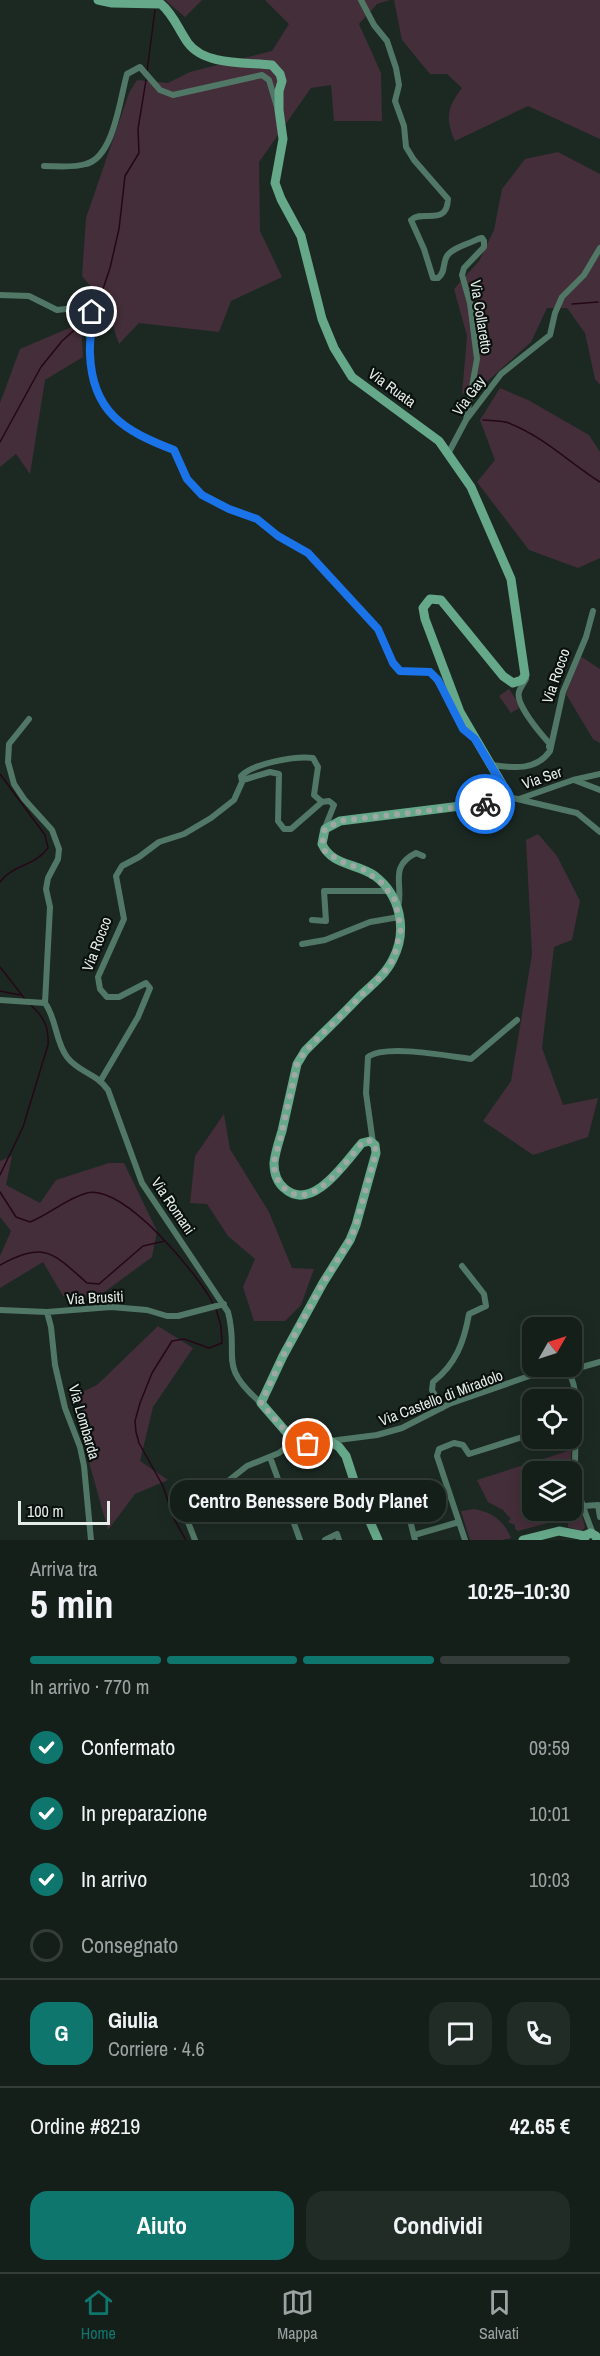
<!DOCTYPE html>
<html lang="it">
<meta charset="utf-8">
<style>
body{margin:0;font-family:"Archivo Narrow",sans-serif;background:#222c27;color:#f1f3f6;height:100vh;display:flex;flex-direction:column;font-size:22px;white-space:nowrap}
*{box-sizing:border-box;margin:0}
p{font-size:20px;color:#9da2a2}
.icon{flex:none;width:33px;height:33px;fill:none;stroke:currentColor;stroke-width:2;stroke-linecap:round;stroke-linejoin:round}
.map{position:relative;height:1540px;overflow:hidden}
.side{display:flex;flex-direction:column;background:#151f1a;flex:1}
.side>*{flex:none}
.needle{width:39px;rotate:51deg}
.fabs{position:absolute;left:522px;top:1317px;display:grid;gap:12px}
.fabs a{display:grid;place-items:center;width:60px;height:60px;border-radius:12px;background:#151f1a;box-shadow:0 3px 15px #0003,0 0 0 2px #343d39;font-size:30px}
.scale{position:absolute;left:18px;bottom:15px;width:92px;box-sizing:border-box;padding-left:6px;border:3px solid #e5ede9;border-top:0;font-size:16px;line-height:21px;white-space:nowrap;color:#e5ede9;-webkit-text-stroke:4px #0a100d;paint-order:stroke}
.pin{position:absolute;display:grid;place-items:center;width:51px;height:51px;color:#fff;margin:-26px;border:3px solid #fff;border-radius:50%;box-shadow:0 2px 6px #0007}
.courier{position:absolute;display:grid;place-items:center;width:60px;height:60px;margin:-30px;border:4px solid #1a73e8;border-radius:50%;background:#fff;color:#222;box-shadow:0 2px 8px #0007}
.bubble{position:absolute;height:42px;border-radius:18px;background:#151f1a;box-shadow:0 3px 15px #0003,0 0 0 2px #343d39;font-size:20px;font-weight:700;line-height:42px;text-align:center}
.overview em{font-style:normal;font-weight:700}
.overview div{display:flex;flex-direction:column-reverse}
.overview{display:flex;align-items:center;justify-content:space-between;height:102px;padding:0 30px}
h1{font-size:39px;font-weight:700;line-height:45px}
.bar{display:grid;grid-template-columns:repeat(4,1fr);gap:9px 6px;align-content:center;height:72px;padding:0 30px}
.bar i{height:8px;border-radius:4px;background:#343d39}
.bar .current{background:#0f766e}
.bar p{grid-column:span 4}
.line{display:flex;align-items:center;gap:15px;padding:0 30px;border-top:2px solid #343d39}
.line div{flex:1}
.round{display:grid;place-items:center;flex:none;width:63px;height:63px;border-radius:18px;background:#222c27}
ol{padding:0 30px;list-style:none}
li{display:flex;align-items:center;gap:18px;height:66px}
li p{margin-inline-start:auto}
li .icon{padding:6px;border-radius:50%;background:#0f766e;color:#fff;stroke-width:4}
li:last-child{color:#9da2a2}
li i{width:33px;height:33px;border:3px solid #343d39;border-radius:50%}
.action{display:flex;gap:12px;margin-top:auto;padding:12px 30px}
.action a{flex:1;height:69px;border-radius:18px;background:#0f766e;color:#fff;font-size:24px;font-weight:700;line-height:69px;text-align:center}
.action a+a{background:#222c27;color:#f1f3f6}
.dock{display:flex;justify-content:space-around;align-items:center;height:84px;border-top:2px solid #343d39;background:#151f1a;font-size:16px;color:#9da2a2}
.dock a{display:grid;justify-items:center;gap:3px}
.dock .current{color:#0f766e}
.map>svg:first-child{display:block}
.green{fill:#442e39}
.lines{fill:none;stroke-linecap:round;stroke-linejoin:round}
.stream{stroke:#260718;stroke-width:1.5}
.street{stroke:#517866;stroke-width:6}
.secondary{stroke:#66a88a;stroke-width:9}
.done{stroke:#9fa8a4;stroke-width:6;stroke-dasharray:0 10.8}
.route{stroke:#1a73e8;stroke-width:8}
.labels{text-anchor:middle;stroke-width:4.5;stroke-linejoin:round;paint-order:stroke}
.street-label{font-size:15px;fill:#e5ede9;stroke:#0a100d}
</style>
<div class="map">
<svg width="600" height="1540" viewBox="0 0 600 1540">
<rect width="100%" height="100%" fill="#1c2923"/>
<!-- green -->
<path class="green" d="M165,0H202L185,17Z
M265,0H390L377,4L359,24L381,73L382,121H334L331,85L311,88L259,162L260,231L282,277L231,301L219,332L139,323L119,344L105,304L82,276L86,218L129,93L137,80L168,83L190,72L272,51L289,24Z
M394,0H600V139L528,106L455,141C445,119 447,107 462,88L447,74H430L402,40Z
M558,152L600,174V385L595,379L585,333L567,308H547L531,342L480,388L462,394L467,336L454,289L479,261L494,230L502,189L525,159Z
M81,323L83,357L45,380L30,474L16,454L0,467V403L20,349Z
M500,388L528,400L589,435L600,452V558L578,568L529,550L477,482L495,460L480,420Z
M580,656L600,669V743L593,739L566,694Z
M509,689L521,707L511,713L499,696Z
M538,834L557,856L580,901L572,940L554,947L542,1048L563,1105L598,1098L588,1137L533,1155L483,1121L511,1081L532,954L526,840Z
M224,1114L230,1149L269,1212L292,1268L314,1269L301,1305L285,1321H254L243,1287L255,1259L228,1236L207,1204L190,1203L195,1156Z
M12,1156L6,1185L40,1203L56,1180L109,1163H124L157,1231L152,1257L95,1299L63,1296L43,1262L0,1288V1256L11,1231L0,1217V1161Z
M158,1326L193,1348L153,1407L140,1461L168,1480L135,1494L108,1530L89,1462L80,1393L97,1385Z
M571,1450V1471L532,1472V1510H572V1498L576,1511H581L585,1527L582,1531L568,1527V1521L552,1522L518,1531L515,1529V1525L508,1522L511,1519L503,1510L488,1502L477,1480Z
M474,1509C492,1512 504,1521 511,1538L502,1540H470L461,1511Z"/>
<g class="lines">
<!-- stream -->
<path class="stream" d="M147,71L155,10
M572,304L598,302
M97,307L110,268L119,229L125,176L139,153L138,129L146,80
M483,420C492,421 503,420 511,424C545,438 570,463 600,482
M0,442L41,367L62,341L88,318
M0,774L45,835L48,848C34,867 13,864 0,882
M0,967L25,999
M0,991L20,995
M0,1175L23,1127L48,1045C49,1027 44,1017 31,1005
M0,1192L16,1217L30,1222C50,1214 67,1198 87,1193C124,1184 199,1275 214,1305
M0,1265C45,1241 52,1252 87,1283L99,1284L143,1246L165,1241
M186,1540L174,1519L163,1486L139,1443L136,1432L135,1421L140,1403L152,1373L172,1341L184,1339L209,1348L222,1343L221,1326L216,1309"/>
<!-- street -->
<path class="street" d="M361,0L374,25L387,41L396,68L399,85L395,101L404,126L406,147L414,160L448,199C447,227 422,209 411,220L424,249L433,278H438C446,272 442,264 447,256C453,247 469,244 478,239L482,238L484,241V247L464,268L462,275L470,303L477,359L466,420
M44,166C57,166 73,168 86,164C114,157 120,98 127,74L140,67L160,90L173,95L262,75L269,80L277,107
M0,295L29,296L57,310L84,307L92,312C94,326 89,339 90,354C92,412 124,431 174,450L187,479L202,495L229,509L257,519L278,536L308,553L378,629L393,662L400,671H430C448,691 451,719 472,736
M449,452L466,420L501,374L550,335L555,313L562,297L584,275L600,248
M526,679C524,683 520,688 519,692C515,704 541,734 549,743V747
M29,719L9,744L8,762L14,784L24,799L52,830L59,849L58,859L48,878L46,889L50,907L45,1003
M492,765C513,768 536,771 550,751L563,692L586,637L593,611
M574,780L600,790
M242,781L241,776C254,763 295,756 313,758L318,767L314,795L322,802
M504,796L577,813L600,832
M519,799L573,780L600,774
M398,907C404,885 388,867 416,853L423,856
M312,920L326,921L324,891H388
M302,944L325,940L370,922L399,917
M0,1000L45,1003C57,1020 55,1041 67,1057C78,1072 96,1073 108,1090L142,1183L228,1312C240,1358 216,1364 261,1403
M101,1080L138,1017L150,988L146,983L119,997H107L100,989L98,977L124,919L116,876L122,866L139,857L159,842L184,834L211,818L234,800L243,780L270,772L279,774L278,821L284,829H291L322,802L329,801L334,805L324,830
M373,1143L366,1093L368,1057C386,1044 448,1056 471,1059L517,1020
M0,1310L47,1312L111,1307L147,1310L167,1316H178L224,1304
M47,1312L51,1327L55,1365L65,1408L80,1447L84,1466L91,1540
M565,1367H582L600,1362
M567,1367C586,1405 571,1441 576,1479C578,1497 587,1517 593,1534
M442,1408L432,1390L433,1382C456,1364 464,1342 469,1314L486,1306L484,1294L462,1266
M330,1441L377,1435L402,1428L449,1404L558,1366
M270,1457L300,1540
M400,1486C407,1505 410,1521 415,1540
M584,1506L598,1505L600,1517
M414,1535L459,1522
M195,1540L186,1517L192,1503L218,1489L247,1466L279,1453L294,1441
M325,1540L337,1534L339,1540
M465,1540L437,1456L439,1449L454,1443L463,1445L469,1454L532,1434"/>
<!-- secondary -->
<path class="secondary" d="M98,0L112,3L161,4C174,15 178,29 188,43C205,66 246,62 272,65L280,74L282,81L279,91V110L283,139L275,183L281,199L301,236L322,319L334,348L352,377L439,441L471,487L511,579L525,675L522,680L513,683L503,676L441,600L430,599L423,608L425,619L460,712L505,789L501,801L340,821L325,829L322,844C332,866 357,863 375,876C400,895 408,930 393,959C386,974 372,985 360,996C342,1015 323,1033 305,1051L297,1064C292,1087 287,1109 282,1131C279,1141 275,1153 274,1163C274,1172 277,1182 284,1188C312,1214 346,1161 362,1143L370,1141L375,1145L376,1153L356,1225L350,1240L323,1283L283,1356L261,1403L294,1441L308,1444L330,1441L339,1447L346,1456L360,1499L378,1540
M523,1540L559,1531L585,1536
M584,1540L586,1535L591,1533L596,1536L597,1540"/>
</g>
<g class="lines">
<!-- done -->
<path class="done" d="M308,1444L294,1441L261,1403L283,1356L323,1283L350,1240L356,1225L376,1153L375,1145L370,1141L362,1143C346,1161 312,1214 284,1188C277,1182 274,1172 274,1163C275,1154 279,1145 281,1136C286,1112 292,1088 297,1064L305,1051L383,974L394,958L401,929L395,900L382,883L364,870L340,861L325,851L322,837L325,829L340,821L485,804"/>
<!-- route -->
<path class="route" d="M92,312C93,326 89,340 90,354C92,412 124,431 174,450L187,479L202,495L229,509L257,519L278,536L308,553L378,629L393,663L400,671L430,672L438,680L463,729L475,739L505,789L501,801L485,804"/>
</g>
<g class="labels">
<!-- street labels -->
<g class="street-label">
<text transform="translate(481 317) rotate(81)" y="5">Via Collaretto</text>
<text transform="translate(392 388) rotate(36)" y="5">Via Ruata</text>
<text transform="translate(469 396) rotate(-54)" y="5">Via Gay</text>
<text transform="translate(556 676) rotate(-71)" y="5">Via Rocco</text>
<text transform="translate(542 778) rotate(-19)" y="5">Via Ser</text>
<text transform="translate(97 944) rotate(-69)" y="5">Via Rocco</text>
<text transform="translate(173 1206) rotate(56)" y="5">Via Romani</text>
<text transform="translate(95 1298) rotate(-3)" y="5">Via Brusiti</text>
<text transform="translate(441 1398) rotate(-21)" y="5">Via Castello di Miradolo</text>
<text transform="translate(84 1422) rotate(74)" y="5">Via Lombarda</text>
</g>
</g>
</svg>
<div class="fabs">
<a><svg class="needle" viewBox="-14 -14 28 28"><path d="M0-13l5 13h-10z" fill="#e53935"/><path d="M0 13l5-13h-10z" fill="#9da2a2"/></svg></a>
<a><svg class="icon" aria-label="locate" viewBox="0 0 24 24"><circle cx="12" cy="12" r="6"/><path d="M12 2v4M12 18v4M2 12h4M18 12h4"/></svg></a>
<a><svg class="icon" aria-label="layers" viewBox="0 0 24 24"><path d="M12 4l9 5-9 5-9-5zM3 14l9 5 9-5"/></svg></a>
</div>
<div class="scale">100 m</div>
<div class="pin" style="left:308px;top:1444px;background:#ea580c"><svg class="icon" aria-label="bag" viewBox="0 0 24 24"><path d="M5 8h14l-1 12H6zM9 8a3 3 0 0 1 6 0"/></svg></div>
<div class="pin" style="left:92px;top:312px;background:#1f2937"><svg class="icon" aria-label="home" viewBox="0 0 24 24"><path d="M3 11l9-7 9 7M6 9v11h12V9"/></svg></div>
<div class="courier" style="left:485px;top:804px"><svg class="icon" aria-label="bike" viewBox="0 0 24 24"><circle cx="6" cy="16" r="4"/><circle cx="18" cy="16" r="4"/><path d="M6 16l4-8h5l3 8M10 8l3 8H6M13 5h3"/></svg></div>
<div class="bubble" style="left:170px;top:1480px;width:276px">Centro Benessere Body Planet</div>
</div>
<section class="side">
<div class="overview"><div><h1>5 min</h1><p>Arriva tra</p></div><em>10:25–10:30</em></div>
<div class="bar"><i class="current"></i><i class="current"></i><i class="current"></i><i></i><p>In arrivo · 770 m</p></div>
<ol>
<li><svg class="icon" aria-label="check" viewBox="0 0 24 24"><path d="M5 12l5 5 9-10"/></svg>Confermato<p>09:59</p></li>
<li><svg class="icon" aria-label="check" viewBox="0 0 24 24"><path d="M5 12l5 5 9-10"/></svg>In preparazione<p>10:01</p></li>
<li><svg class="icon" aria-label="check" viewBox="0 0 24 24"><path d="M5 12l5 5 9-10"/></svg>In arrivo<p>10:03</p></li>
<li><i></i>Consegnato</li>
</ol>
<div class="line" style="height:108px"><b class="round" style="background:#0f766e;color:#fff">G</b><div><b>Giulia</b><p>Corriere · 4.6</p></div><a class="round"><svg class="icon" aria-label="chat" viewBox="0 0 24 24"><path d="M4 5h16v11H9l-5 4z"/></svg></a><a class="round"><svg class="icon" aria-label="phone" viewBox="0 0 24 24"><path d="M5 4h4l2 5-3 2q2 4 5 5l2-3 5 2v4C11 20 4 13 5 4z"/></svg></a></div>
<div class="line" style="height:78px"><div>Ordine #8219</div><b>42.65 €</b></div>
<div class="action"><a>Aiuto</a><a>Condividi</a></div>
</section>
<nav class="dock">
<a class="current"><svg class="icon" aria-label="home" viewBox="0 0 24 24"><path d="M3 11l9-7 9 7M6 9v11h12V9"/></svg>Home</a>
<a><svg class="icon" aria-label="map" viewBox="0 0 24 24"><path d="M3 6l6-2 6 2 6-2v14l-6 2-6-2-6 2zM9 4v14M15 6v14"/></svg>Mappa</a>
<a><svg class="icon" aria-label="saved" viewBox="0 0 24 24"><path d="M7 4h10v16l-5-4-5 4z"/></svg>Salvati</a>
</nav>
